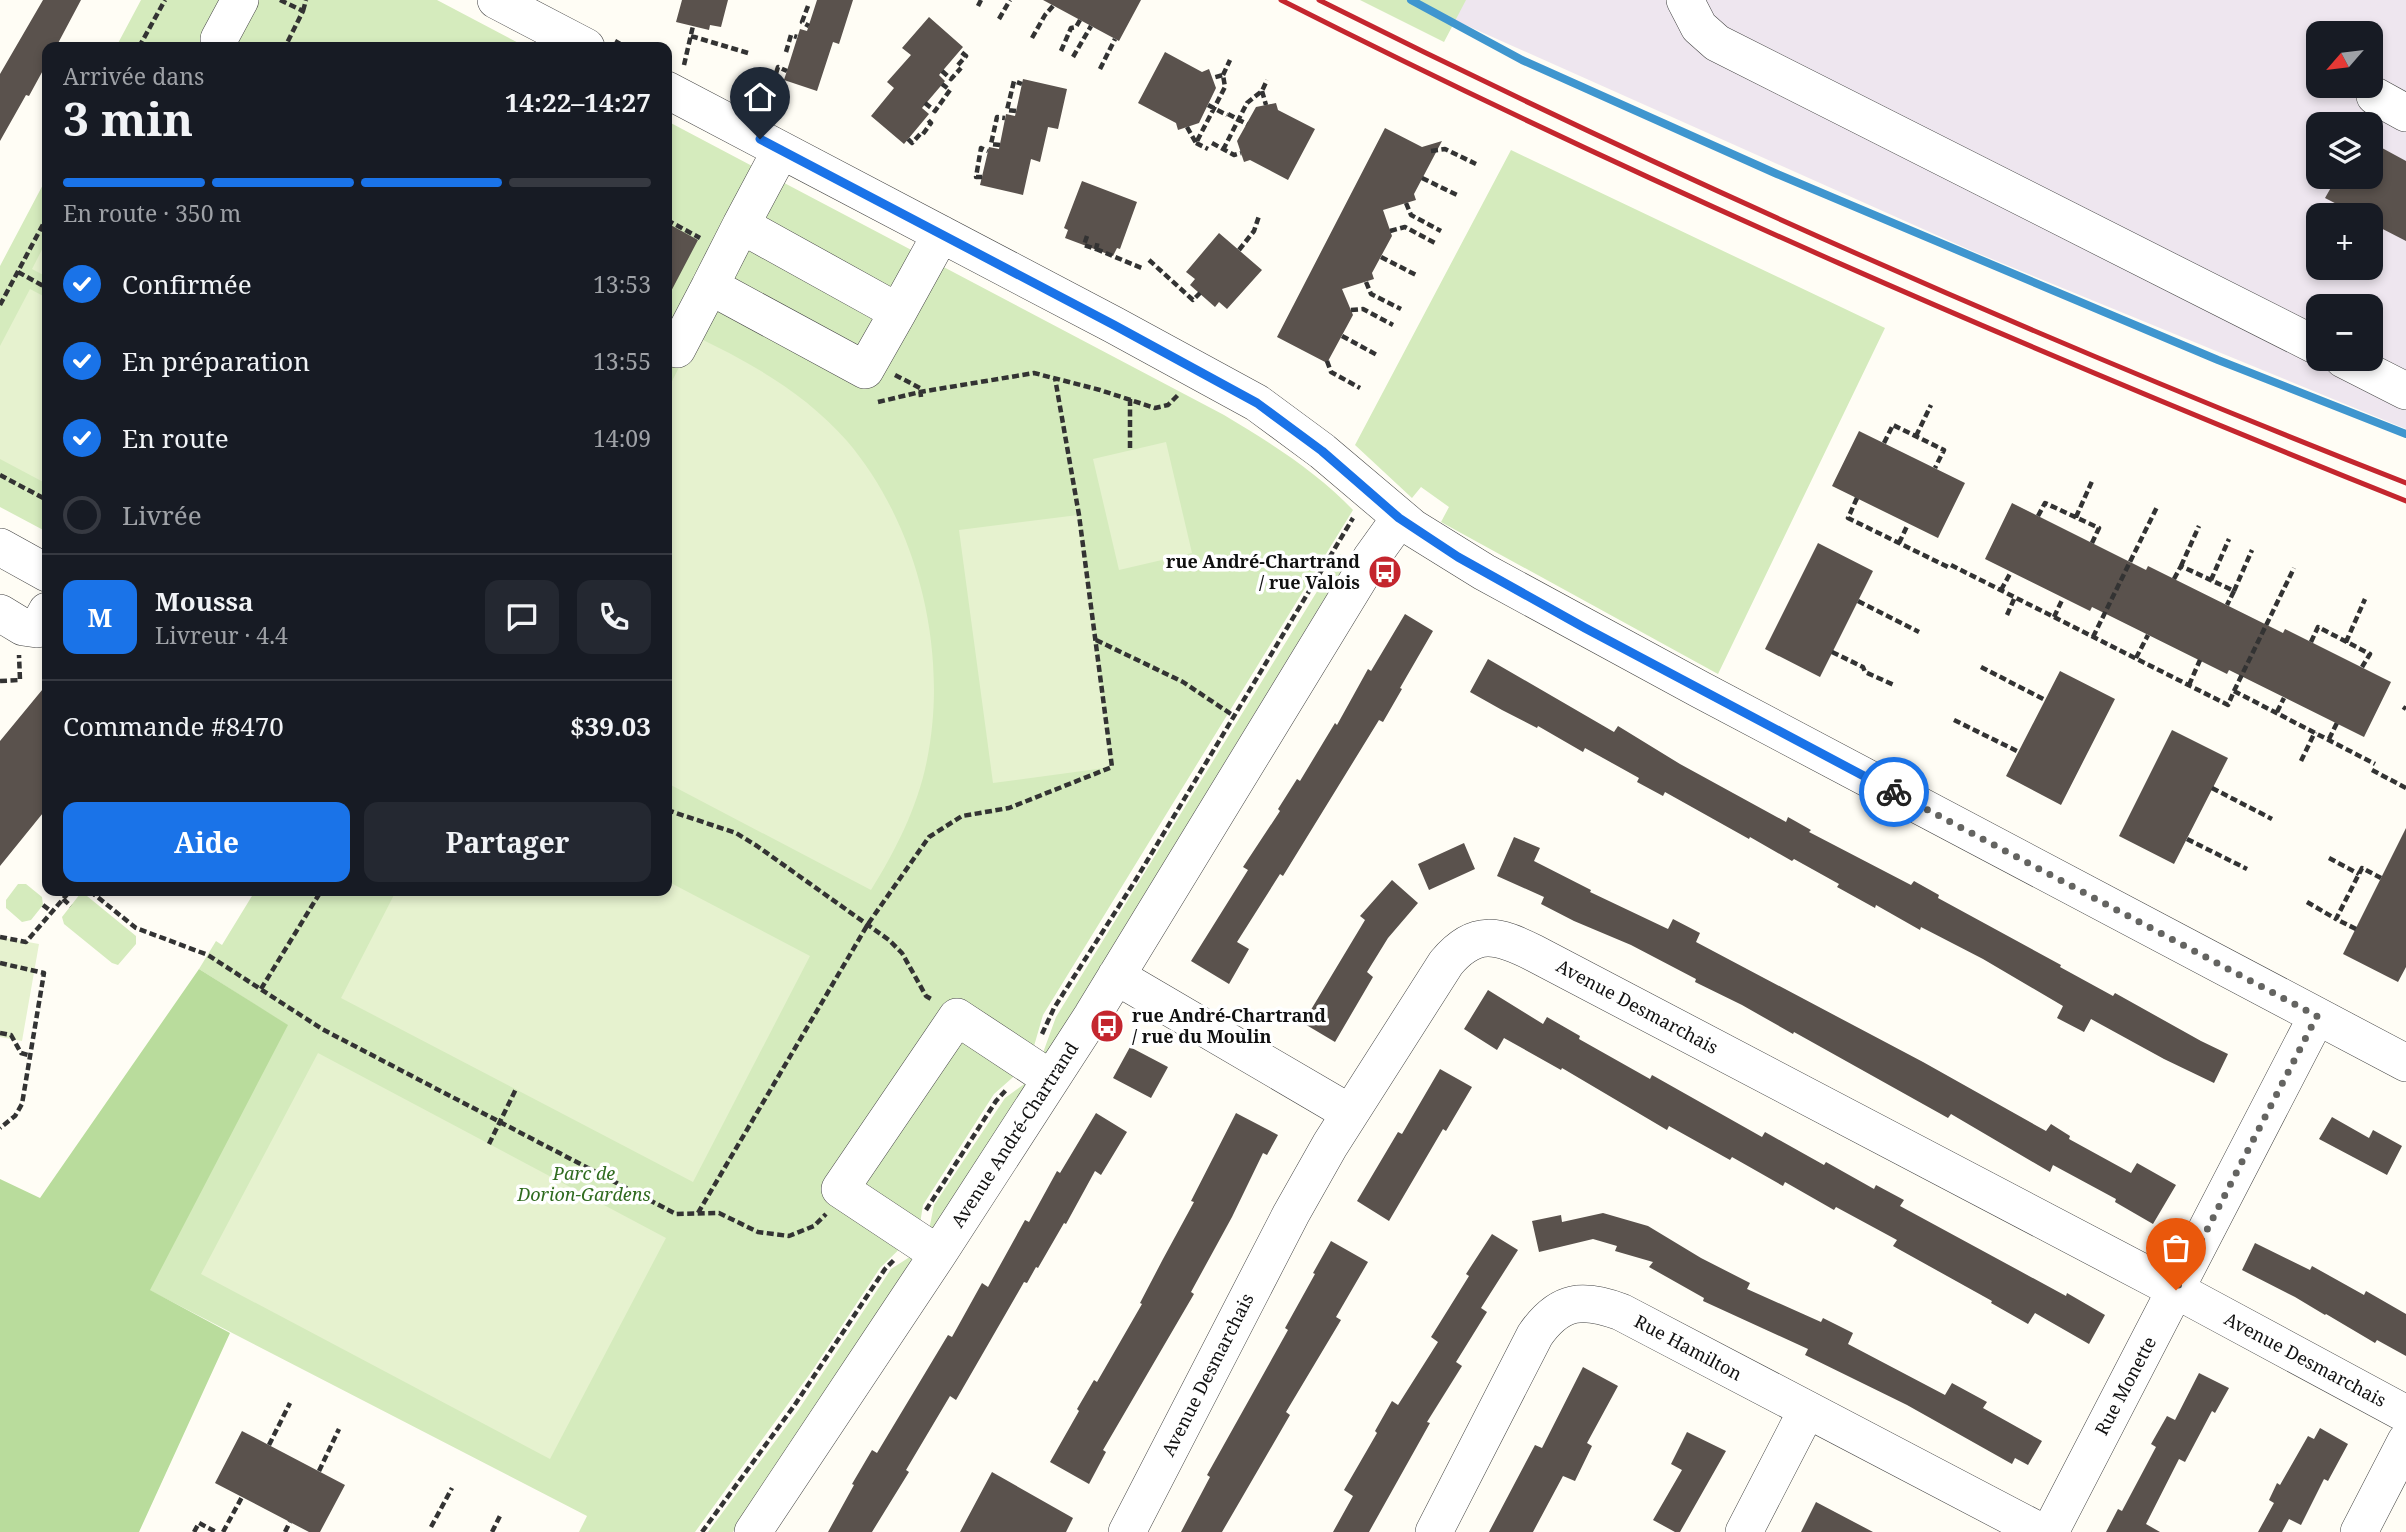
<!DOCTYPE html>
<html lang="fr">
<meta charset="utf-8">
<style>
body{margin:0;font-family:"Noto Serif",serif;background:#242831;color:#f1f3f6;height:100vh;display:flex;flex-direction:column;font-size:26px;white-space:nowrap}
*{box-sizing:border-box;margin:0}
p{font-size:23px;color:#9ea1a6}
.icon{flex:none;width:38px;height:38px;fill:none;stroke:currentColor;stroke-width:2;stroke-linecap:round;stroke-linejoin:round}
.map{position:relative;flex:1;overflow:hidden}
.sheet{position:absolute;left:42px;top:42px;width:630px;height:854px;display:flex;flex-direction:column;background:#171b24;border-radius:14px;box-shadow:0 4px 10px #0003}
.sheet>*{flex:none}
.needle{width:46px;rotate:242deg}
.buttons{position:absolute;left:2306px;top:21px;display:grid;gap:14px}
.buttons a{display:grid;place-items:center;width:77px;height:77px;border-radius:14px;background:#171b24;box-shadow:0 4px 10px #0003;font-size:35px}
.pin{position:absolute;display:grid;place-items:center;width:60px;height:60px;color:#fff;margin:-72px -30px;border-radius:50% 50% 50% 0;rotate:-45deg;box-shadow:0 0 7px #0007}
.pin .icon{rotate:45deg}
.courier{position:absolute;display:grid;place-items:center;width:70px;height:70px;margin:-35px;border:5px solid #1a73e8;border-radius:50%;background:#fff;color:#222;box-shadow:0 2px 9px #0007}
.summary em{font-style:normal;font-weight:700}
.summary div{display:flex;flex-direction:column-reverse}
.summary{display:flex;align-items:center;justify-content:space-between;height:119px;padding:0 21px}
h1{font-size:46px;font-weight:700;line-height:52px}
.bar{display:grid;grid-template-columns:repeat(4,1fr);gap:10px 7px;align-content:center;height:84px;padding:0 21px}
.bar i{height:9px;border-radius:5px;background:#363941}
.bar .current{background:#1a73e8}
.bar p{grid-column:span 4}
.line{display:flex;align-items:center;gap:18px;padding:0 21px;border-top:2px solid #363941}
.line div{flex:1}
.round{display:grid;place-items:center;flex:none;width:74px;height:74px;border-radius:14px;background:#242831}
ol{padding:0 21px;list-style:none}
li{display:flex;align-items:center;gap:21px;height:77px}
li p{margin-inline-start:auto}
li .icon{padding:7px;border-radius:50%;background:#1a73e8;color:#fff;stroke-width:4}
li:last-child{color:#9ea1a6}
li i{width:38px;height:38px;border:4px solid #363941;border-radius:50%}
.action{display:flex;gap:14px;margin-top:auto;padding:14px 21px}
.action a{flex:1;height:80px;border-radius:14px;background:#1a73e8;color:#fff;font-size:28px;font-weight:700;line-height:80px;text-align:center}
.action a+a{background:#242831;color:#f1f3f6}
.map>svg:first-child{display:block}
.industrial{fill:#eee6ef;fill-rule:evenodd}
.green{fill:#d5ebbd}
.forest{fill:#b9dc9c}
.pitch{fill:#e6f2cf}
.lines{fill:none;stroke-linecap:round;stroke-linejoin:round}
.stream{stroke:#3f96cf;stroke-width:8}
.building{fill:#5a524d}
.minor-casing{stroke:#444;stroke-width:38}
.path{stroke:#333;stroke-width:4.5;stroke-dasharray:7 3.5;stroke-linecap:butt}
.minor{stroke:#fff;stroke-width:37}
.rail{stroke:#c4262e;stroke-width:5}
.done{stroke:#646461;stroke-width:7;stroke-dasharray:0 12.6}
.route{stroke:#1a73e8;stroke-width:9}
.labels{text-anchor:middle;stroke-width:7;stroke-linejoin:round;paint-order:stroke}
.poi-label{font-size:18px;font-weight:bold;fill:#111;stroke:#fff;text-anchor:end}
.street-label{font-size:18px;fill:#111;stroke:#fff}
.park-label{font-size:18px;font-style:italic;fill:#2f6b1f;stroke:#fff}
</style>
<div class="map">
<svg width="2406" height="1532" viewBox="0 0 2406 1532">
<rect width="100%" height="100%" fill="#fffdf5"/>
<!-- industrial -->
<path class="industrial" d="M1438,0H2406V429L1970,250L1432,10ZM2319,33H2371V86H2319ZM2319,124H2371V177H2319ZM2319,215H2371V268H2319ZM2319,306H2371V359H2319Z"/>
<!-- green -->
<path class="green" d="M141,0H437L526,47H116Z
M1360,0H1466L1444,42Z
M667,121L1224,415C1269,442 1317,472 1353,510L1043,1015L1032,1053L1021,1070L994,1094L923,1205L919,1230L880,1268L812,1371L695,1532H579L587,1516L149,1290L287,1025L199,969L216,941L222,945L255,891H667Z
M1511,150L1885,328L1718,674L1441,522L1449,507L1421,487L1412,498L1355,445Z
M47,177V532L0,507V266Z
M1340,554L1348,560L1044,1059V1050L1056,1017Z
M18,884H26L42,897L43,905L31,920L22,922L6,908V900Z
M80,894L87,896L136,936V944L118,965L112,963L64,924L62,917Z
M1031,1079L928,1235L934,1205L1005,1098Z
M916,1253L733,1532H708L799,1409L891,1269Z"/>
<!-- forest -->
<path class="forest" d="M199,969L288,1025L150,1290L230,1333L139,1532H0V1179L40,1198Z"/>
<!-- pitch -->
<path class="pitch" d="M47,240V277L32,269Z
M30,289L47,298V484L0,459V346Z
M695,336C751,363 805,393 847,441C918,524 949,652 927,760C918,806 896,850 871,890L667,783V391Z
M1166,442L1192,553L1119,570L1093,459Z
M1078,515L1112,767L993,783L959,530Z
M667,881L810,956L693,1182L341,998L396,891H667Z
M0,937L39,944L22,1041L0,1037Z
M318,1053L666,1238L550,1459L201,1274Z"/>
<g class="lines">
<!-- stream -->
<path class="stream" d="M1411,0L1522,60L1777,174L2218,360L2406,434"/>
</g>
<!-- building -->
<path class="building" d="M43,0H81L56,47H47V63L29,96L26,95L0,141V74Z
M682,0H728L721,27L710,25L709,30L676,22Z
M817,0H853L839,44L833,42L817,91L784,80L800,29L807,31Z
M1043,0H1141L1119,41Z
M929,17L963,47L939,75L945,81L922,108L929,114L904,144L871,116L894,88L887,82L911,55L902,48Z
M1165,52L1202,72L1209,69L1216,88L1199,123L1178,130L1176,123L1138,103Z
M1023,79L1067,89L1058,129L1048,127L1040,162L1031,159L1023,195L980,185L989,147L999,149L1006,114L1015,116Z
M1276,103L1278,110L1315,129L1288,180L1250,160L1244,162L1237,141L1256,107Z
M1385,128L1422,147L1442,141L1414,194L1416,200L1383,210L1392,236L1372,273L1374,279L1342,289L1353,315L1327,363L1277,337Z
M2371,142L2406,161V241L2371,223V215H2358L2325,198L2337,177H2371Z
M1082,181L1137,202L1120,249L1117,248L1113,256L1065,238L1068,230L1064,228Z
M667,223L698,240L667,299Z
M1219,233L1262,270L1227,309L1219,302L1215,307L1190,285L1195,279L1186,272Z
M1859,431L1965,483L1938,538L1832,486Z
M2012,503L2146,570L2148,566L2283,633L2285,629L2391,682L2364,737L2229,670L2227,674L2092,607L2090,611L1985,559Z
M1818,543L1873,571L1820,677L1765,649Z
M1405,614L1433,631L1400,688L1402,689L1383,722L1379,720L1283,876L1280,874L1237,942L1249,949L1229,984L1191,961L1248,870L1243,867L1280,811L1278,809L1297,779L1300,781L1335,723L1337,725L1368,669L1371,671Z
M1488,659L1614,732L1618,726L1680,764L1786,822L1788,817L1811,830L1809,832L1911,885L1914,881L1939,895L1938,898L2061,965L2060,967L2113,996L2115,993L2201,1041L2228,1054L2214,1083L2164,1059L2091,1019L2084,1032L2057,1018L2063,1006L1983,959L1921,927L1920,930L1876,905L1875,908L1837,887L1839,884L1794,859L1792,861L1750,837L1749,839L1665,792L1663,796L1637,782L1639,778L1585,748L1583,752L1538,726L1537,728L1502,710L1470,692Z
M2060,671L2115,699L2061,805L2006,776Z
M47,684V808L0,866V741Z
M2172,730L2228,758L2174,864L2119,836Z
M2406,828V967L2398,982L2343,954Z
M1514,837L1540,848L1534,861L1591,890L1590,892L1668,929L1673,919L1700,933L1696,942L1923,1062L2046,1131L2051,1124L2070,1136L2069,1139L2131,1173L2137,1163L2176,1185L2153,1224L2115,1202L2116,1199L2053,1165L2050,1172L1951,1114L1948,1118L1794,1032L1793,1034L1742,1005L1695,982L1696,979L1631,945L1574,921L1541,904L1544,897L1497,876Z
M1464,843L1475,869L1429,890L1418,864Z
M1392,880L1418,903L1388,938L1367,972L1373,977L1335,1042L1303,1023L1365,920L1360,916Z
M1488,990L1543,1024L1547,1017L1580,1036L1579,1039L1650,1079L1652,1075L1762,1137L1765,1132L1824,1165L1826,1162L1874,1189L1876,1185L1904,1200L1900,1206L2066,1296L2067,1293L2105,1315L2089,1344L2035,1313L2028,1324L1991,1303L1992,1301L1893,1246L1897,1240L1836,1207L1834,1210L1785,1182L1783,1186L1732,1157L1730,1160L1669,1126L1667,1130L1562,1068L1561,1070L1504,1038L1497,1050L1464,1029Z
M1130,1047L1168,1067L1151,1098L1113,1078Z
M1440,1069L1472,1087L1446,1131L1443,1129L1389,1221L1357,1201L1398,1132L1402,1134Z
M1096,1113L1127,1132L1101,1175L1095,1171L1066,1224L1064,1223L1038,1268L1036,1267L1027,1283L1024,1282L956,1400L950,1396L906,1470L909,1472L872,1532H828L854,1485L852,1484L872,1450L877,1453L948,1335L952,1337L982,1283L988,1287L1025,1220L1029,1222L1057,1171L1060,1173Z
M1236,1113L1278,1135L1267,1155L1263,1153L1232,1217L1191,1292L1194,1294L1103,1450L1106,1452L1089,1484L1050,1462L1079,1411L1077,1409L1094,1380L1097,1382L1142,1304L1140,1303L1163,1259L1194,1202L1191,1201Z
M2332,1117L2369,1138L2373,1130L2402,1146L2387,1175L2319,1139Z
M1603,1213L1648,1226L1701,1258L1750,1283L1747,1289L1821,1322L1823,1318L1853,1333L1848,1344L1945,1395L1952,1383L1987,1402L1983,1408L2042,1441L2028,1465L2015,1458L2012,1464L1907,1405L1805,1355L1808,1349L1703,1301L1704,1298L1649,1267L1653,1262L1615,1251L1617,1246L1593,1239L1539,1252L1532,1221L1561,1215L1562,1222Z
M1492,1234L1518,1250L1481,1308L1487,1312L1456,1362L1462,1366L1427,1422L1430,1423L1369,1532H1333L1353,1496L1344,1490L1377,1433L1375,1431L1392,1401L1398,1405L1438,1342L1431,1337L1469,1276L1466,1274Z
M1331,1241L1368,1262L1336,1317L1341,1320L1286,1412L1290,1415L1222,1532H1181L1210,1477L1207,1475L1288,1330L1285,1328L1315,1274L1313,1273Z
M2255,1243L2310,1270L2312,1266L2364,1295L2366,1291L2406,1314V1356L2377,1340L2375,1343L2326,1314L2325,1315L2295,1297L2242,1270Z
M1583,1367L1618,1386L1587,1443L1592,1446L1575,1481L1563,1476L1533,1532H1489L1535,1445L1542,1448Z
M2199,1373L2229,1388L2215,1413L2212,1411L2185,1462L2179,1459L2146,1524L2160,1532H2106L2118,1509L2122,1511L2156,1447L2151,1444L2167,1416L2175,1420Z
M2320,1428L2348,1444L2328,1481L2324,1479L2301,1525L2289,1519L2282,1532H2258L2274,1503L2269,1500L2277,1483L2280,1485L2308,1436L2314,1439Z
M242,1431L345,1485L320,1532H309L215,1483Z
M1687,1432L1726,1451L1680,1532H1675L1653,1520L1682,1470L1671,1464Z
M992,1472L1073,1518L1066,1532H960Z
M1816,1502L1873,1532H1801Z"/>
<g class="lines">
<defs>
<path id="minor" d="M496,0L586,47
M1685,0L1699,27L1717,43L2319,347
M219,39L240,0
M667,90L1114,325L1257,403L1322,451L1413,528L1484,572L1701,690L2406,1063
M2375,96L2406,113
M781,150L741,225L898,312L941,234
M741,225L710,286L721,292L865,370L898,312
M677,349L710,286
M2343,359L2406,391
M0,547L47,573
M0,613L23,627L37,629L47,611
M1116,976L1350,1113
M938,1254L840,1189L957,1017L1051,1079
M753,1532L938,1254L1092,1016L1372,557L1400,518
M1127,1532L1291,1214L1330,1145L1446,963C1475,928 1498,935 1534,953L2176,1290L2406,1414
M1434,1532L1535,1335C1560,1299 1583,1298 1621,1312L2041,1532
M1744,1532L1807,1410
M2050,1532L2317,1016
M2359,1532L2406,1441"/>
</defs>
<!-- minor casing -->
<use href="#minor" class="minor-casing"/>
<!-- path -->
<path class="path" d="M280,0L303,11L285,47
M808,6L802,22L809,26
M978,6L981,0
M303,11L306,0
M999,19L1010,0
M691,36L748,53
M1032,38L1045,15L1053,6
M615,41L626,47
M139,47L165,0
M1061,51L1071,28L1076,27L1080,20
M786,52L791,35L797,37
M1073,57L1091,26
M684,65L693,26
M958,65L966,56L960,51
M1100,69L1115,39
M942,71L951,79L961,68
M1223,75L1230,60
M773,83L778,67L787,71
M1262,91L1266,105
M925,103L935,111L950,90L942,84
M1208,105L1227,115
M1016,111L1007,110L1014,81L1022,84
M1228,114L1247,124
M1187,127L1196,143L1225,87L1223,75L1212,78
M923,134L931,123L926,118
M908,139L912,143L921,133
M1196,143L1208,149
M1212,143L1234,155L1241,153
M1000,145L991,144L997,117L1005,118
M1223,150L1247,103L1262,91L1267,80
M1431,151L1445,149L1476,164
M982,177H976L981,148L988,151
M1422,178L1459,196
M1406,203L1411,215L1441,231
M667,220L700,238
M1390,231L1405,227L1435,243
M1087,236L1084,245L1096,249L1098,241
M1096,249L1144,269
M1239,250L1254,231L1259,216
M1381,257L1418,276
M1149,260L1193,300L1200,293
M18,272L47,288
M1366,282L1371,294L1401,309
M0,305L47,217
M1351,310L1363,309L1393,325
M1342,336L1377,355
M1327,361L1331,372L1360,388
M895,375L920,388L921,397
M1130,399V451
M878,402L920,392L1034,373L1100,390L1155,408L1168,405L1179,394
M1916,436L1931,405
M1884,443L1893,425L1944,450L1935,468
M0,475L47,500
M1857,498L1848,518L1950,568
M2038,516L2045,503L2099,528L2092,543
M2076,517L2093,479
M1899,543L1908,524
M1951,565L2228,705L2234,691L2375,764
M2181,566L2199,526
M2174,579L2181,566L2234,591L2227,605
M2211,580L2229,539
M2001,590L2011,572
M2234,591L2252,550
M1858,601L1919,632
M2007,615L2015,597
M2054,617L2063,598
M2093,637L2157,507
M1096,640L1183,682L1234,716
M2311,642L2318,627L2370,654L2362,667
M2346,642L2365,599
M1832,652L1863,667L1865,672L1894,685
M2136,658L2148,635
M1981,667L2045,700
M0,681L20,680L19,655
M2189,685L2200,660
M2234,691L2294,568
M2403,707L2406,709
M2277,712L2284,698
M1954,720L2019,752
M2329,739L2337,723
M2301,761L2315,732
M2372,770L2406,788
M2212,788L2272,819
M667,810L736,833L757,846L889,940L902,953L926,996L933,1000
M2187,839L2247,869
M2329,858L2359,874
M90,891L136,928L208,955L322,1029L676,1214L719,1213L758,1232L789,1236L814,1226L826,1214
M63,899L71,906
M2307,902L2336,919
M43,905L52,912
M2356,929L2336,919L2362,868L2381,878
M0,937L26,942L70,891
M0,963L44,973L22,1104L15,1116L0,1128
M261,989L321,891
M0,1033L11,1035L21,1053L31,1056
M1042,1034L1054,1008L1135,881L1353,518
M489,1144L516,1089
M926,1210L996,1101L1006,1090
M698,1213L868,924L929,837L962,816L1009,808L1112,767L1079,515L1055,378
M269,1445L290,1403
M319,1471L339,1429
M431,1527L452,1488
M194,1532L199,1523L216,1532
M223,1532L242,1497
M285,1532L290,1522
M492,1532L501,1514
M702,1532L794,1406L885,1269L895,1259"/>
<!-- minor -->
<use href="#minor" class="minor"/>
<!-- rail -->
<path class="rail" d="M1281,0C1648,186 2025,348 2406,501
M1319,0C1674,178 2037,338 2406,483"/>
</g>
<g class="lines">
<!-- done -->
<path class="done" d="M1894,792L2317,1016L2176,1290"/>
<!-- route -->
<path class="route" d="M760,139L1114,325L1257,403L1322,451L1399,518L1458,557L1585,628L1894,792"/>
</g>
<!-- icons -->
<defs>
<symbol id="bus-disc" viewBox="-11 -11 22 22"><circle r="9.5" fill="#c4262e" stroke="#fff"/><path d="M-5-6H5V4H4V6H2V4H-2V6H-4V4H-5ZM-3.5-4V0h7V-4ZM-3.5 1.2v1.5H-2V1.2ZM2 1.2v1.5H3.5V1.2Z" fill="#fff"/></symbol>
</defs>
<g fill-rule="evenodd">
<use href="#bus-disc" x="1366" y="553" width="38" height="38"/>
<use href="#bus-disc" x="1088" y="1007" width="38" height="38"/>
</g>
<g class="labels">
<!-- poi labels -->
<g class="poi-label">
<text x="1360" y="568">rue André-Chartrand<tspan x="1360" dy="21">/ rue Valois</tspan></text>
<text x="1132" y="1022" text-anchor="start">rue André-Chartrand<tspan x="1132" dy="21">/ rue du Moulin</tspan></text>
</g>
<!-- street labels -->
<g class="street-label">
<text transform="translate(1637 1007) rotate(28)" y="6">Avenue Desmarchais</text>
<text transform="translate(1015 1135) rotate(-57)" y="6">Avenue André-Chartrand</text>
<text transform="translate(1688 1348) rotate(28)" y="6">Rue Hamilton</text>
<text transform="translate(2305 1360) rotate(28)" y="6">Avenue Desmarchais</text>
<text transform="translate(1208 1375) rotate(-63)" y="6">Avenue Desmarchais</text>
<text transform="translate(2126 1386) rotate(-62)" y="6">Rue Monette</text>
</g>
<!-- park labels -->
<g class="park-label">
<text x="584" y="1180">Parc de<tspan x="584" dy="21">Dorion-Gardens</tspan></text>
</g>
</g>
</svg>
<div class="buttons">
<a><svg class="needle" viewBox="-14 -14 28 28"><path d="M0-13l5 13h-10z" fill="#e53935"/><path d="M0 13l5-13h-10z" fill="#9ea1a6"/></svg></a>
<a><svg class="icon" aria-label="layers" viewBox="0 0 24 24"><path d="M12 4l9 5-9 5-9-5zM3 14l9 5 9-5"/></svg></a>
<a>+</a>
<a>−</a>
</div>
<div class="pin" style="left:2176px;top:1290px;background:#ea580c"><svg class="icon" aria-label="bag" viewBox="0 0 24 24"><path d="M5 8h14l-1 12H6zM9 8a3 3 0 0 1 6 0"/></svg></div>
<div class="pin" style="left:760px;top:139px;background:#1f2937"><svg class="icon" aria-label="home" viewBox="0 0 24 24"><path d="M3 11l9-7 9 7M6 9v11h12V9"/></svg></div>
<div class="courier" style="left:1894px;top:792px"><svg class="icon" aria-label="bike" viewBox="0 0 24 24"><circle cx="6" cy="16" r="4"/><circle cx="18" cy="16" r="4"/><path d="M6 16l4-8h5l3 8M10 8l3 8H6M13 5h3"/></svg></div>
<section class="sheet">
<div class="summary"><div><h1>3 min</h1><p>Arrivée dans</p></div><em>14:22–14:27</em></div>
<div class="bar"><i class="current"></i><i class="current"></i><i class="current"></i><i></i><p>En route · 350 m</p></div>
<ol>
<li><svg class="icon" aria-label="check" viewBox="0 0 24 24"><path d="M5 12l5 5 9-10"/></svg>Confirmée<p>13:53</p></li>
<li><svg class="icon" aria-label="check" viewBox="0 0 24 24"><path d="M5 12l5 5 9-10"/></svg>En préparation<p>13:55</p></li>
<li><svg class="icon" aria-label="check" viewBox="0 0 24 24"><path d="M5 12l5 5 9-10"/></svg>En route<p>14:09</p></li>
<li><i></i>Livrée</li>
</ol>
<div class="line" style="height:126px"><b class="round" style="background:#1a73e8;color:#fff">M</b><div><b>Moussa</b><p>Livreur · 4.4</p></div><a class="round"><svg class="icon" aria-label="chat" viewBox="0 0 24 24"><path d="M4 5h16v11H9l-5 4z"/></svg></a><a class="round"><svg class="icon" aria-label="phone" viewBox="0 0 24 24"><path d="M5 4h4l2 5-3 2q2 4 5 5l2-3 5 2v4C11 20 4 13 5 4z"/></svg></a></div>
<div class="line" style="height:91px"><div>Commande #8470</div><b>$39.03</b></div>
<div class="action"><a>Aide</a><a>Partager</a></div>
</section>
</div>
